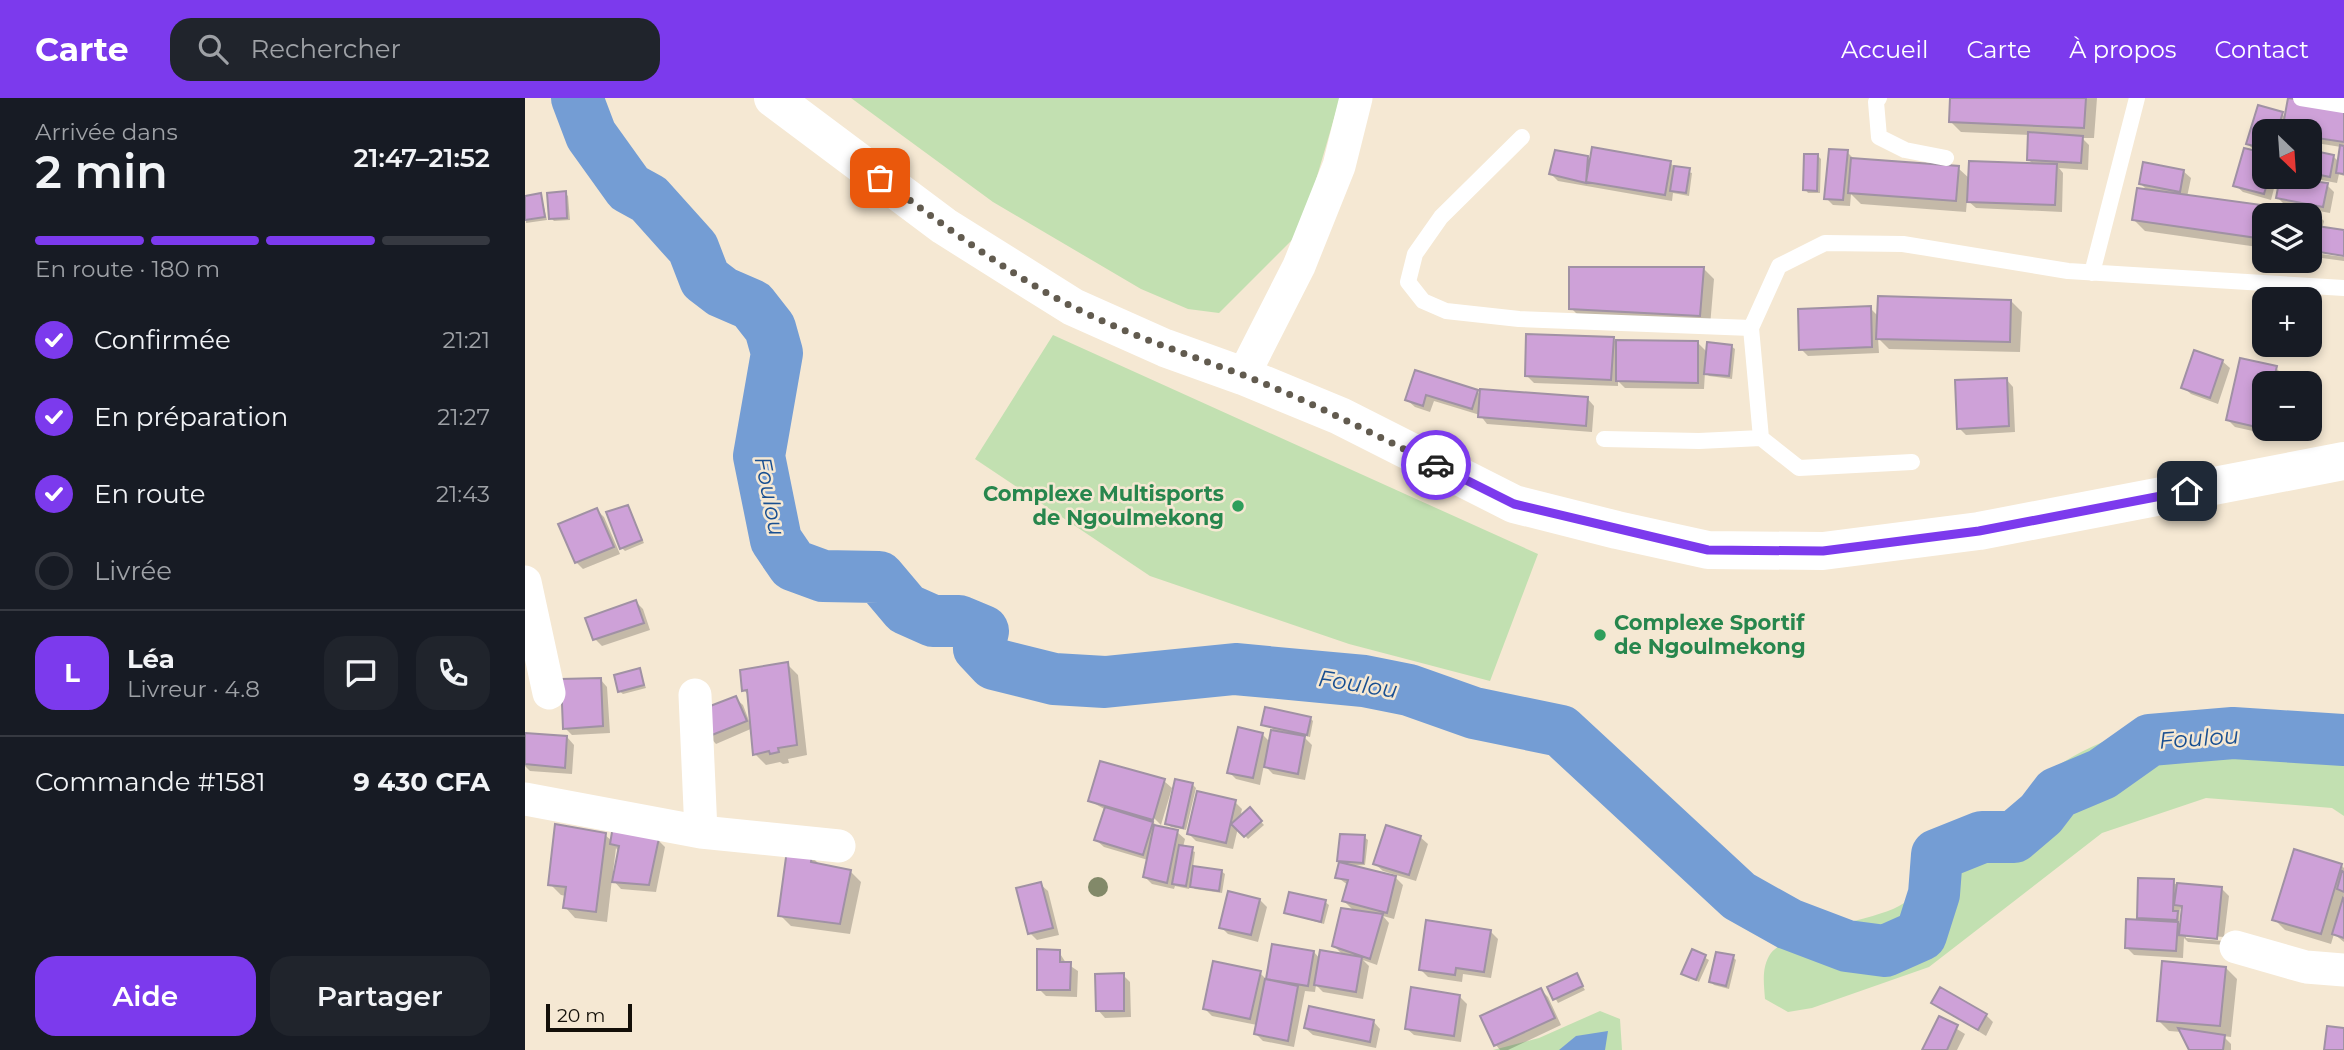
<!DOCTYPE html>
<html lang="fr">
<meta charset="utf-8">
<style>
body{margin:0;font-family:Montserrat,sans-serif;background:#20242c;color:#f1f3f6;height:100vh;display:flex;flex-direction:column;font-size:26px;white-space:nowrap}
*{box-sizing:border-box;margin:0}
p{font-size:23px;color:#9ea1a6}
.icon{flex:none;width:38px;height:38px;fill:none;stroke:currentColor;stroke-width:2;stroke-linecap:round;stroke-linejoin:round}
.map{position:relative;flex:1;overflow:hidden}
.sheet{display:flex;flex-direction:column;background:#171b24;width:525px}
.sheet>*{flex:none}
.needle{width:46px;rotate:155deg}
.controls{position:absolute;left:1727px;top:21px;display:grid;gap:14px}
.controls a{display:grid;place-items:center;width:70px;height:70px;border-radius:14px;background:#171b24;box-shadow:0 4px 10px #0003;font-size:35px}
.scale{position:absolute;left:21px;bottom:18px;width:86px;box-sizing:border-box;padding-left:7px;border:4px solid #130f08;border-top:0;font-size:19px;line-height:24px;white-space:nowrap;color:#130f08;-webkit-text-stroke:5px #f5e8d3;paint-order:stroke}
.pin{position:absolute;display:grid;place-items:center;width:60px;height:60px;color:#fff;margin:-30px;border-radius:14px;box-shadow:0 4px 10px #0006}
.courier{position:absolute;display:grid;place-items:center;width:70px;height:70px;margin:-35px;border:5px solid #7c3aed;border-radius:50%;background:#fff;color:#222;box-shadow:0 2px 9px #0007}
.head em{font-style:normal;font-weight:600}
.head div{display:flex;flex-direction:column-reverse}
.head{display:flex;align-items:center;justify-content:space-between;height:119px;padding:0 35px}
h1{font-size:46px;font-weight:600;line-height:52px}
.bar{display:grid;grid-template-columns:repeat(4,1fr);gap:10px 7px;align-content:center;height:84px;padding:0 35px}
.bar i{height:9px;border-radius:5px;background:#363941}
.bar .current{background:#7c3aed}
.bar p{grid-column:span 4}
.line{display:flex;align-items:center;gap:18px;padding:0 35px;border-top:2px solid #363941}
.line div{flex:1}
.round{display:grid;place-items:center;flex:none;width:74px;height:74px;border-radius:21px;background:#20242c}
ol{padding:0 35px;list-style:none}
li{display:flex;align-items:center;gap:21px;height:77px}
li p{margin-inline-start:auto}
li .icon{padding:7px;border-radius:50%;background:#7c3aed;color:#fff;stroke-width:4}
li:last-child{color:#9ea1a6}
li i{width:38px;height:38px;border:4px solid #363941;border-radius:50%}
.cta{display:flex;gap:14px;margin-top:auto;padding:14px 35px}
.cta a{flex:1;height:80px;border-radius:21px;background:#7c3aed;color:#fff;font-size:28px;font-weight:600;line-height:80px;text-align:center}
.cta a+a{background:#20242c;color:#f1f3f6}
header{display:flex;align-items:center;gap:42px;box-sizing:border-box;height:98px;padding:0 35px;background:#7c3aed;color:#fff}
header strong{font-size:33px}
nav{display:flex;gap:38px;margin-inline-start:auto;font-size:24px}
.search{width:490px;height:63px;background:#20242c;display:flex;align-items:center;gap:18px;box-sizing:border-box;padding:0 24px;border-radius:21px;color:#9ea1a6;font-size:26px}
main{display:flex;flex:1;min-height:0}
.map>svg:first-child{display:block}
.green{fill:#c2e0b1}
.water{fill:#749dd4}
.shadow{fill:#0003;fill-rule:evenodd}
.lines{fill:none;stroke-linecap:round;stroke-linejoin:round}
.river{stroke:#749dd4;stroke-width:52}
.building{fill:#cea1d8;stroke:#a091a4;stroke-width:2}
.lane{stroke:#fff;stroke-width:16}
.street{stroke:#fff;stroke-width:33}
.secondary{stroke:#fff;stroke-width:38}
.tree{fill:#828969}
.done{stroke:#625b4f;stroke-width:7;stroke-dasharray:0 12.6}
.route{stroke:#7c3aed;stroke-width:9}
.leisure-dot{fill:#2e9e5b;stroke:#f5e8d3;stroke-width:2.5}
.labels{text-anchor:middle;stroke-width:5;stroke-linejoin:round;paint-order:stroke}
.leisure-label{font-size:21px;font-weight:bold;fill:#27864d;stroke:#f5e8d3;text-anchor:end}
.water-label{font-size:23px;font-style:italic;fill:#194f91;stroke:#f5e8d3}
</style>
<header>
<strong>Carte</strong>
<div class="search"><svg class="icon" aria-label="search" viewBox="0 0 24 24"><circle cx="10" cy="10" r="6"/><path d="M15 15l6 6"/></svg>Rechercher</div>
<nav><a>Accueil</a><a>Carte</a><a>À propos</a><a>Contact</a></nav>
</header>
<main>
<section class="sheet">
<div class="head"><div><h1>2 min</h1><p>Arrivée dans</p></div><em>21:47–21:52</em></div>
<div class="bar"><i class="current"></i><i class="current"></i><i class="current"></i><i></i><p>En route · 180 m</p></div>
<ol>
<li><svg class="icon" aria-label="check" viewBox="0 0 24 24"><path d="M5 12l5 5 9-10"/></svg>Confirmée<p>21:21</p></li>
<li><svg class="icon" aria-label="check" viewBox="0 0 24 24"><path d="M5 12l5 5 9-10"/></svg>En préparation<p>21:27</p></li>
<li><svg class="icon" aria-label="check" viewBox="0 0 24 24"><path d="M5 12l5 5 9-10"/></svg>En route<p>21:43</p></li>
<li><i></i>Livrée</li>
</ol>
<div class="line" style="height:126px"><b class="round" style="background:#7c3aed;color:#fff">L</b><div><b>Léa</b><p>Livreur · 4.8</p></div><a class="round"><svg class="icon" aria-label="chat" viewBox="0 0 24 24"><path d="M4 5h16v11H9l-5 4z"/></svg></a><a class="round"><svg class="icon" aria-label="phone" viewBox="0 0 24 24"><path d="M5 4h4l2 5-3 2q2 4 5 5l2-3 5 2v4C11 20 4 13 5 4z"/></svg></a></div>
<div class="line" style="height:91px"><div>Commande #1581</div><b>9 430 CFA</b></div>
<div class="cta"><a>Aide</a><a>Partager</a></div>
</section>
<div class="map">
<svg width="1819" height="952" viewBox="0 0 1819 952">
<rect width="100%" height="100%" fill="#f5e8d3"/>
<!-- green -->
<path class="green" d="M326,0H815L781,116L767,142L694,215L663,211L616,191L468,104Z
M528,237L1013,456L965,583L824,546L625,478L450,361Z
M1714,614L1784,620L1819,641V718L1807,710L1681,700L1577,735L1404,869L1287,910L1263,914L1240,901C1239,886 1236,869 1246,855C1263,833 1345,824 1374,808C1423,781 1462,735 1502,697C1513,687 1524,673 1537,665C1588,633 1654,617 1714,614Z
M1075,913L1095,921L1097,952H968L1014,940Z"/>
<!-- water -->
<path class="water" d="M1083,933L1080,952H1034L1051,938Z"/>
<!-- shadow -->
<path class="shadow" d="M1427,0H1572L1569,40H1557L1564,47L1563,72L1534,70L1538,75L1537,114L1451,110L1442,102L1441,114L1336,106L1326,96L1325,108L1308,107L1301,100L1322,54L1330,62L1433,70L1445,81L1509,67L1503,61L1505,37L1436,34L1425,23Z
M1819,10V78L1814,76L1812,85L1780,79H1785V54L1808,58L1814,64L1816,49L1785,44V33H1740V79H1752L1746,102L1718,94L1710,87L1732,55L1723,46L1757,16L1761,20Z
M1293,58L1296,61L1295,95H1283L1280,91Z
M1062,60L1066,64H1145L1150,70L1167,75L1164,98L1148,95L1147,103L1033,83L1026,76Z
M1658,73L1666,80L1662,99L1743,110L1748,115L1781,114L1782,111L1760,107L1753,100L1757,79H1774V81L1802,87L1809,94L1805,115L1788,112L1799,123L1797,131L1819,134V156L1796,152V156L1819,159V163L1797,160L1785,153V117H1740V150L1620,133L1609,122L1623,93L1616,86Z
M40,95L43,98L45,122L29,123L26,120Z
M16,97L22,122L1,125L0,100Z
M1178,170L1189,181L1185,228L1057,221L1046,210Z
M1486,203L1497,214L1495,254L1364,251L1353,240L1354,255L1283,258L1276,251L1345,210L1354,219Z
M1088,241L1093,246L1173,245L1183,255L1206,248L1210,251L1207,281L1184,278L1180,274L1179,291L1100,290L1093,283V288L1009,285L1001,277Z
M1697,263L1705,270L1693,306L1666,296L1658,289Z
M1751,270L1758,277L1756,285H1740V331H1752L1750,338L1710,329L1703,322Z
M892,274L952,293L956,298L1062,300L1069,308L1067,334L962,326L955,317L909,303L905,314L890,309L882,302Z
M1481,281L1488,289L1490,334L1441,337L1434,330Z
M102,409L119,445L100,453L97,450Z
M72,412L79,419L95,456L58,471L51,464Z
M111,504L118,511L125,532L77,548L70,541Z
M262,566L273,577L282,657L263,661L264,665L258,666L255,664L241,667L230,656L228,630L191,646L184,638L210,600L218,607L226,628L224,598L219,592Z
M114,572L121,590L98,596L94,593Z
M75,581L82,589L85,635L47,637L40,630Z
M785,620L788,623L785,639L777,637L787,647L780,682L748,676L739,667L735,687L711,681L704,674L737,636L746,645L748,631L738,627Z
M0,636L42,639L49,647L47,676L5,673L0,668Z
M639,683L647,690L636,727L623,714L621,717L634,730L652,734L660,741L658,749L670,754L668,770L696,773L700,776L697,795L670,791L665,787L664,791L650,788L649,791L627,786L620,779L623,762L579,749L571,742L581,712L565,703Z
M668,687L671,690L661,732L646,729L642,725Z
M710,704L717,711L715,720L725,712L739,727L723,741L713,730L708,751L671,743L664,736Z
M80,737L87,743L133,742L140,749L131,794L96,791L87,781L82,824L50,820L40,809L41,798L36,797L25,786ZM91,750L94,754L91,775L88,774Z
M839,739L843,742L840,767L821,768L866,779L867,776L878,787L869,821L858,818L864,825L852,867L838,862L844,868L838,901L798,894L791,887L790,894L780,893L769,949L738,943L731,936L732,927L687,918L680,911L735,875L742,882L748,848L789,854L795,861L819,858L809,848L830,814L819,803L823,787L812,779L819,767L814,762Z
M895,739L903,746L891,783L858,773L850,766Z
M286,758L296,768L325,773L336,784L325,836L266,828L255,817Z
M1816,767L1819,770V844L1809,836L1806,846L1760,832L1749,821Z
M1615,782L1697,791L1704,798L1699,839L1661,836V840L1699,843V847L1663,844L1659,840L1658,860L1609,857L1601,849L1614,823ZM1655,810L1658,814L1657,825H1654Z
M515,786L523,793L534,837L512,842L505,835Z
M735,802L742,809L733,844L703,836L696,829Z
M800,804L804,807L799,826L761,815Z
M965,833L973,841L966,880L938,876L937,884L903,879L895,871Z
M1168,853L1184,862L1174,884L1159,876Z
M534,854L541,865L553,873L552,899L521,898L514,891Z
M1208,859L1211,862L1204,891L1189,887L1186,884Z
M1701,870L1712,881L1706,939L1698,938L1706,946V952H1666L1657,934L1644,933L1633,922Z
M598,877L605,884L606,919L580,920L573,912Z
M1051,877L1060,892L1033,905L1024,889Z
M1016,892L1023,899L1036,927L983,952H975L971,947Z
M934,898L942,906L936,944L889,937L881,930Z
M1408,905L1461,917L1468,924L1461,938Z
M1414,920L1440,936L1432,952H1399Z
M848,923L855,931L851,950L788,937L780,930Z"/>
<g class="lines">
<!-- river -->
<path class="river" d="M52,0L66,37L104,90L124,101L168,150L180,181L197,194L227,207L245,230L252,255L234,358L251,442L268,467L298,478L354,479L381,511L408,523H434L458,533L454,550L469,566L529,581L580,584L710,571L839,583L884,592L949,615L1036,633L1214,798L1264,826L1322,848L1360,853L1396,837L1409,796L1412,757L1457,739H1489L1516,716L1532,695L1577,676L1625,642L1708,635L1819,642"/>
</g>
<!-- building -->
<path class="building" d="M1425,0H1561L1559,30L1424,24Z
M1763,0L1819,8V44L1785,39V33H1757Z
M1733,7L1758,14L1752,33H1740V51L1721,46Z
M1503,34L1558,38L1556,65L1502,62Z
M1815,47L1819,48V76L1811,75Z
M1067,49L1146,63L1140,97L1061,84Z
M1719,50L1740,55V79H1744L1739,96L1708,88Z
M1304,51L1323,52L1318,102L1299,101Z
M1030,52L1063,58L1061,85L1024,76Z
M1785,52L1809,57L1805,79L1785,75Z
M1279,56H1293L1292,93L1278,92Z
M1326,60L1434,68L1431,103L1323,95Z
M1444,63L1532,66L1530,107L1442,104Z
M1618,64L1659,72L1655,94L1614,86Z
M1149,68L1165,70L1161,95L1145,93Z
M1755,79L1803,85L1798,109L1751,100Z
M1612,90L1744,108L1742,117H1740L1739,141L1607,122Z
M41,93L42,120L24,121L22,95Z
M16,95L20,119L0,122V98Z
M1748,107L1792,114L1786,148L1785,117H1746Z
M1792,128L1819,132V158L1788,153Z
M1044,169H1179L1175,218L1044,211Z
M1353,198L1486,202L1485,244L1351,241Z
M1346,208L1347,249L1274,252L1273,211Z
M1001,236L1089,239L1086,282L1000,278Z
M1091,242L1173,243V285L1091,283Z
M1182,244L1207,247L1204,278L1179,276Z
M1669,252L1698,262L1685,300L1656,290Z
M1715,260L1752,268L1749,280L1755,282L1754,285H1740V331L1701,322Z
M890,272L953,292L947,311L901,297L898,308L880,302Z
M1482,280L1484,328L1432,331L1430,282Z
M955,291L1063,299L1061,328L953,319Z
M103,407L117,442L95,451L81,414Z
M72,410L89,449L50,465L33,426Z
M111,502L119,525L68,542L60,520Z
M263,564L272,647L253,650L254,654L245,656L244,653L228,657L222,592L217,593L215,572Z
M115,570L119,587L93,594L89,577Z
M76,580L78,628L38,631L36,581Z
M211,598L222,623L182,639L180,610Z
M740,609L786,619L782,637L736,627Z
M713,629L738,635L728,680L702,675Z
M746,632L780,638L773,676L739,669Z
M0,635L42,638L40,670L0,666Z
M575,663L640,681L628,722L563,703Z
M650,681L668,685L658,730L640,726Z
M672,693L711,702L701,745L662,736Z
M580,709L628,724L618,757L569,742Z
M725,709L737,723L719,739L706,726Z
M30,726L81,735L71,814L38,810L41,789L23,787Z
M629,727L653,732L642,785L618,779Z
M861,727L896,738L884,777L848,766Z
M88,728L134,740L124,787L87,784L94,748L85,746Z
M815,736L840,737L838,765L812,763Z
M654,747L668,749L661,788L647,786Z
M1769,751L1817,766L1796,836L1747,822Z
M262,752L287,756L286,764L326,772L315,826L253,818Z
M814,764L871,778L862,815L817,803L823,782L810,780Z
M668,768L697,772L694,793L665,789Z
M1817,773L1819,774V794L1812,791Z
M1613,780L1649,781L1648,813H1653L1652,822L1612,820Z
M516,784L528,830L503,836L491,790Z
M1652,785L1697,789L1692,841L1654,837L1657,808L1649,807Z
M703,793L735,801L726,837L694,830Z
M764,794L801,802L796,824L759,815Z
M1818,800L1819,801V840L1807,836Z
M816,810L858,816L845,861L807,848Z
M1601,821L1653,824L1651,853L1600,850Z
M901,822L966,832L959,874L931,870L930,877L894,872Z
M747,846L789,853L783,888L741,881Z
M512,851L535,852V864H546L545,892H512Z
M1167,851L1181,857L1171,882L1156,876Z
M795,852L837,859L831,894L789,887Z
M1191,854L1209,857L1201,888L1184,884Z
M688,863L736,873L725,921L678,911Z
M1637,863L1701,869L1695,928L1632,923Z
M599,875V913H571L570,876Z
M1052,875L1058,888L1028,902L1022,889Z
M740,881L773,888L763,943L729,936Z
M886,889L935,897L929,938L880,931Z
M1415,889L1462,916L1453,932L1406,905Z
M1016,890L1030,920L969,948L955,918Z
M784,908L849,922L845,944L779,930Z
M1414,918L1433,927L1422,952H1397Z
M1802,928L1819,930V952H1799Z
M1653,930L1700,937L1698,952H1664Z"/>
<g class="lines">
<!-- lane -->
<path class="lane" d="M1354,0L1351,4L1354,39L1380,52L1421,60
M1776,0L1819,7
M997,39L916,119L890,156L883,184L898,203L921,213L994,221L1226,230
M1567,175L1612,0
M1236,340L1226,230L1254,168L1300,145L1378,146L1543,173L1819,190
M1079,341L1174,343L1236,340L1274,370L1387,364"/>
<!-- street -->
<path class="street" d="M718,278L774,168L814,68L831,0
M0,484L24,595
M170,597L176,734
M0,701L176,734L314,748
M1711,849L1781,869L1819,872"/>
<!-- secondary -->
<path class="secondary" d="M248,0L419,128L548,209L640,250L718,278L815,318L989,406L1092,432L1183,452L1298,453L1454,433L1819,363"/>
</g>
<!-- trees -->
<circle class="tree" cx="573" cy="789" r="10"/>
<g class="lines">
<!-- done -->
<path class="done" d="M355,80C414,124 484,177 550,210C604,237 661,256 718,277C784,303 847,335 911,367"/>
<!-- route -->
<path class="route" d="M911,367L989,406L1183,452L1298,453L1454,433L1662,393"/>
</g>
<!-- markers -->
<g class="leisure-dot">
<circle cx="713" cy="408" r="7"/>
<circle cx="1075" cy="537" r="7"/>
</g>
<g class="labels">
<!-- leisure labels -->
<g class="leisure-label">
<text x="699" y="403">Complexe Multisports<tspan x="699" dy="24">de Ngoulmekong</tspan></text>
<text x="1089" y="532" text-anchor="start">Complexe Sportif<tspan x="1089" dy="24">de Ngoulmekong</tspan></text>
</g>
<!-- water labels -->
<g class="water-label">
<text transform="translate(245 398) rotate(79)" y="8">Foulou</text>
<text transform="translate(833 586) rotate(9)" y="8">Foulou</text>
<text transform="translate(1674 640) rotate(-4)" y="8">Foulou</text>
</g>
</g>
</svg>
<div class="controls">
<a><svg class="needle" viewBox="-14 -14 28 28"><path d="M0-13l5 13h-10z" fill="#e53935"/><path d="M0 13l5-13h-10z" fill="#9ea1a6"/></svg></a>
<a><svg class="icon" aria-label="layers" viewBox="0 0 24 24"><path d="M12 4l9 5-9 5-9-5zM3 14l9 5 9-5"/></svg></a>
<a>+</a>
<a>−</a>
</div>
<div class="scale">20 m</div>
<div class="pin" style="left:355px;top:80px;background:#ea580c"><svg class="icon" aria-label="bag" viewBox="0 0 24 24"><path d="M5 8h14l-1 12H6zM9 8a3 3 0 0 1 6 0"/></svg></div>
<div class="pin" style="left:1662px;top:393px;background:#1f2937"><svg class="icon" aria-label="home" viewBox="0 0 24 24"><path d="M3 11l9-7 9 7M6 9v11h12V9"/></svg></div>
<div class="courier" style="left:911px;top:367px"><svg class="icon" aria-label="car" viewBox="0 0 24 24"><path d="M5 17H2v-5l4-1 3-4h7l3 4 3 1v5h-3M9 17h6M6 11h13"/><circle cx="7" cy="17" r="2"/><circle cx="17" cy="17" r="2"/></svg></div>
</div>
</main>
